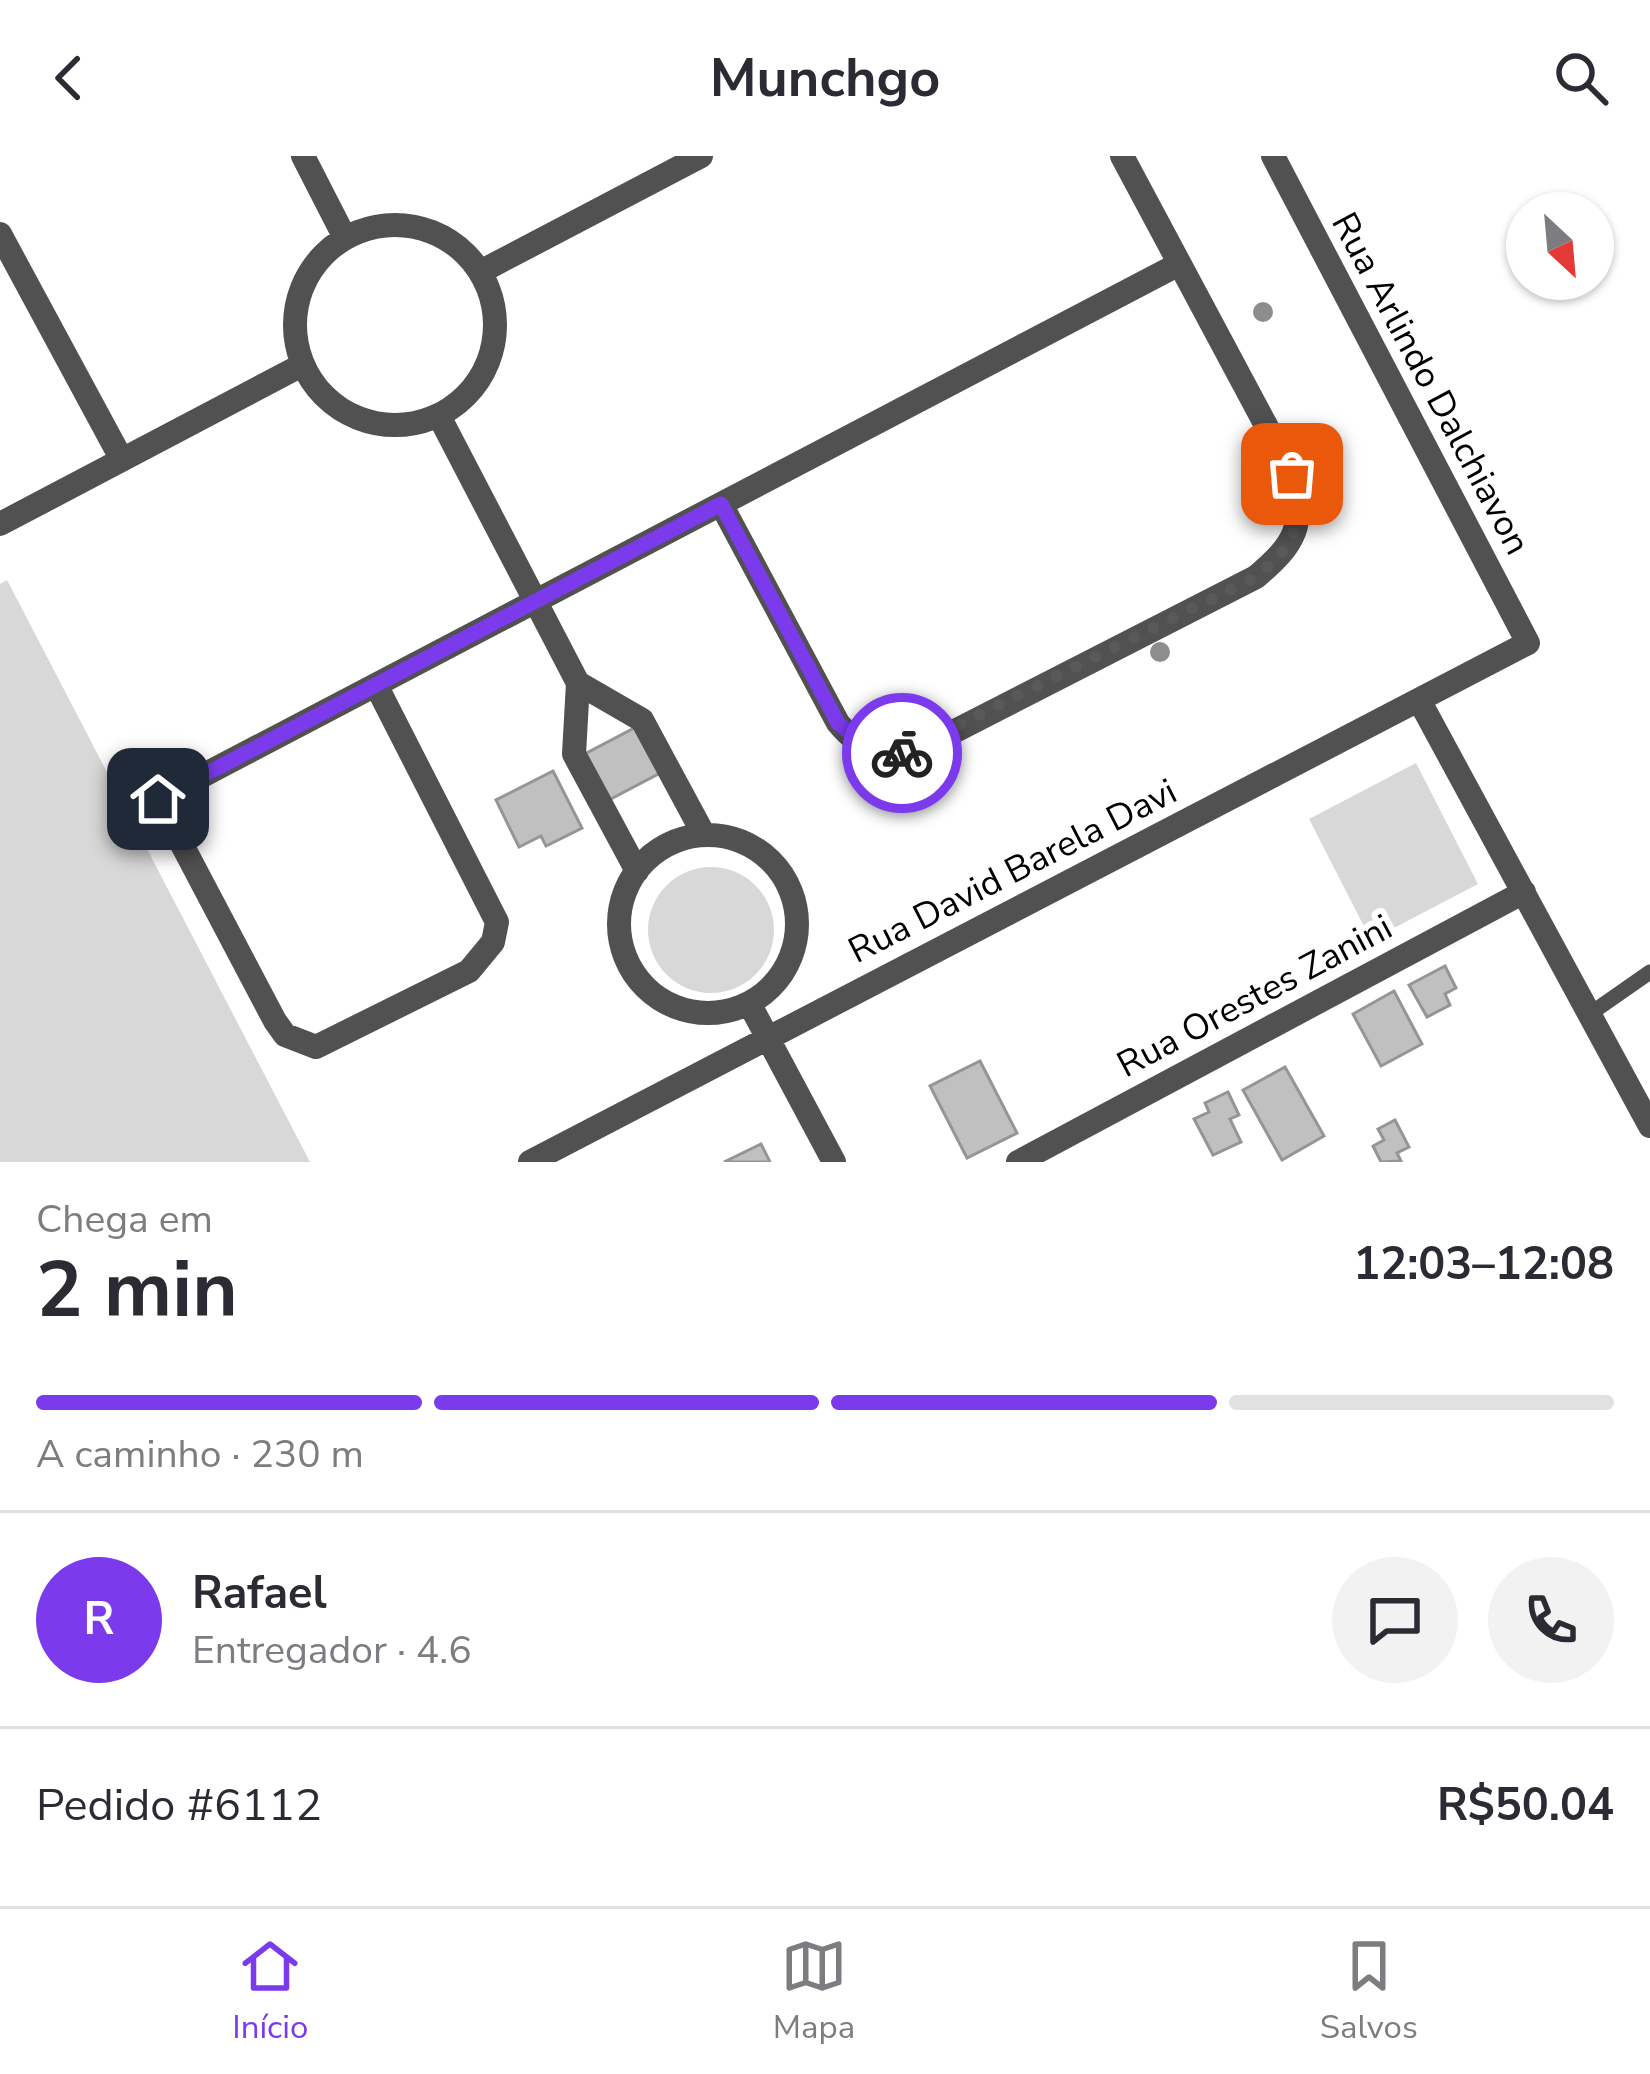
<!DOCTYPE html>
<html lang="pt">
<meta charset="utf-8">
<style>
body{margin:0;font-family:"Nunito Sans",sans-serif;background:#f2f2f3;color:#2b2b33;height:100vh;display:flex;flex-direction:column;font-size:45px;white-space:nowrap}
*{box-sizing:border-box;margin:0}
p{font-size:39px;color:#7c7c81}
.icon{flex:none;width:66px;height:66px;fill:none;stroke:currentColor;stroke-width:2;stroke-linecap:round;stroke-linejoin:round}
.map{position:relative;height:1006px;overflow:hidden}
.drawer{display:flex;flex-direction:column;background:#fff;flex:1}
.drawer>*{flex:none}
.needle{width:78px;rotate:154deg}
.controls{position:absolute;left:1506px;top:36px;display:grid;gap:24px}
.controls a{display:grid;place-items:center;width:108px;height:108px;border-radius:50%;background:#fff;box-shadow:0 3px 9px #0004;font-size:60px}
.pin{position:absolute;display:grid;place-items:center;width:102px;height:102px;color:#fff;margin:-51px;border-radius:24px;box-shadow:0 6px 18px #0006}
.courier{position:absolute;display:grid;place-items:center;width:120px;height:120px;margin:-60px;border:9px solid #7c3aed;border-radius:50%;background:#fff;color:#222;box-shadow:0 3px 15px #0007}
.summary em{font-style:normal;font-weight:700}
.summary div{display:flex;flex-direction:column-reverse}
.summary{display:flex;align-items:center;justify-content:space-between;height:204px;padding:0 36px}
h1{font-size:78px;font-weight:700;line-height:90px}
.bar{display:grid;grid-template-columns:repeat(4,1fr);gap:18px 12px;align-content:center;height:144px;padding:0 36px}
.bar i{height:15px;border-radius:9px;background:#e1e1e2}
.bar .selected{background:#7c3aed}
.bar p{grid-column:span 4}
.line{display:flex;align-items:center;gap:30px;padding:0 36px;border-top:3px solid #e1e1e2}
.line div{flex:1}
.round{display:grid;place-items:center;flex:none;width:126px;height:126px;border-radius:63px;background:#f2f2f3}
header{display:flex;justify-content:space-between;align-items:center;height:156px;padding:0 36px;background:#fff;font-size:54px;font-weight:700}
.dock{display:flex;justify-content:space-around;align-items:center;height:168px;border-top:3px solid #e1e1e2;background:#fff;font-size:33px;color:#7c7c81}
.dock a{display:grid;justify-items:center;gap:6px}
.dock .selected{color:#7c3aed}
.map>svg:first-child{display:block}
.green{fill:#d8d8d8}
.building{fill:#c0c0c0;stroke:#959595;stroke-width:3}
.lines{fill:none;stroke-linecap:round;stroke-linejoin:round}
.lane{stroke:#515151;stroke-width:15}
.street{stroke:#515151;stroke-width:24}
.tree{fill:#8d8d8d}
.done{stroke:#595959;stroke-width:12;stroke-dasharray:0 21.6}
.route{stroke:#7c3aed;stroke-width:15}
.labels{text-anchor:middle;stroke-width:12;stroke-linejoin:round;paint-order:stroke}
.street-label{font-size:36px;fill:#000;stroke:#fff}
</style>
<header><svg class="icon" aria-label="back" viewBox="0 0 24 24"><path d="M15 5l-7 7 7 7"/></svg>Munchgo<svg class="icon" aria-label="search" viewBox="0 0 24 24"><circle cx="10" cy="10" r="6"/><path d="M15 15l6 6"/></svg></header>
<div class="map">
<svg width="1650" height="1006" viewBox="0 0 1650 1006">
<rect width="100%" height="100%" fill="#fff"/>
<!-- green -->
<path class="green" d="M7,424L310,1006H0V428Z
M1416,607L1478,728L1371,784L1309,663Z
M648 774a63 63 0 1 1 126 0a63 63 0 1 1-126 0Z"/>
<!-- building -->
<path class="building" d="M638,570L662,616L605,646L581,600Z
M553,615L582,672L546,690L541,680L519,691L496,644Z
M1445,810L1456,832L1445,838L1450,849L1427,861L1409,829Z
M1394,835L1422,888L1381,910L1353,858Z
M980,905L1017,977L967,1002L930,930Z
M1285,911L1324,980L1282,1004L1243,934Z
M1228,936L1239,959L1230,963L1241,986L1213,999L1194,963L1209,956L1205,947Z
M1395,964L1409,991L1397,997L1401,1005L1381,1006L1373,990L1384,984L1378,973Z
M761,988L770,1006H724Z"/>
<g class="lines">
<!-- lane -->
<path class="lane" d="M1587,860L1650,816"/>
<!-- street -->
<path class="street" d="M303,0L345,82
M295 169a100 100 0 1 1 200 0a100 100 0 1 1-200 0Z
M0,78L122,304
M480,116L701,0
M439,260L578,527L574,598L637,715
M721,348L838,567C861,595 884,601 918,594L1256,421C1295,388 1306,370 1292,318L1122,0
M0,368L302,209
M578,527L642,564L704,679
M376,529L497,766L493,786L469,815L316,891L285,879L275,865L158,643L1179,108
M1419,544L1650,970
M619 768a89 89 0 1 1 178 0a89 89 0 1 1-178 0Z
M749,847L834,1006
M530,1006L1528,487L1273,0
M1018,1006L1524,736"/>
</g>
<!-- trees -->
<g class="tree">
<circle cx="1263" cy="156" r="10"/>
<circle cx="1160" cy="496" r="10"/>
</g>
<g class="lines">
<!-- done -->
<path class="done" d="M902,597L1256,421C1295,388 1306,369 1292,318"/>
<!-- route -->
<path class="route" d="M158,643L721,348L838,567L868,592L902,597"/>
</g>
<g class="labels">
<!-- street labels -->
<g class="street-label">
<text transform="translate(1432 227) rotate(62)" y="13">Rua Arlindo Dalchiavon</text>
<text transform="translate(1012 714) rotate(-27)" y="13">Rua David Barela Davi</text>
<text transform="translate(1254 839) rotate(-28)" y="13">Rua Orestes Zanini</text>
</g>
</g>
</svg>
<div class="controls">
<a><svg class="needle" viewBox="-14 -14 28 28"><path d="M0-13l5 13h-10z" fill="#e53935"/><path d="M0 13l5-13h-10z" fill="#7c7c81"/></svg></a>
</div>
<div class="pin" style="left:1292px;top:318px;background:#ea580c"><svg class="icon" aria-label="bag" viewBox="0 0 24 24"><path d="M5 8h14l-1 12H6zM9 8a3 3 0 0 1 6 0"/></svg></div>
<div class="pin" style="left:158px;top:643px;background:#1f2937"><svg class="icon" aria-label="home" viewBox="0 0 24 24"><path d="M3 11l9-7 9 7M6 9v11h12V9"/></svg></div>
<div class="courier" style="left:902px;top:597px"><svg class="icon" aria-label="bike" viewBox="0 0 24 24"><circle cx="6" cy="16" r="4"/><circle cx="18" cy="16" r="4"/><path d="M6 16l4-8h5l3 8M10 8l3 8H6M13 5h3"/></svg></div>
</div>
<section class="drawer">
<div class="summary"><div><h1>2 min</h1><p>Chega em</p></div><em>12:03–12:08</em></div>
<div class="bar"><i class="selected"></i><i class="selected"></i><i class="selected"></i><i></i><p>A caminho · 230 m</p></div>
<div class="line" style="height:216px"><b class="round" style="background:#7c3aed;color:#fff">R</b><div><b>Rafael</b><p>Entregador · 4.6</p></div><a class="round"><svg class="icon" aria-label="chat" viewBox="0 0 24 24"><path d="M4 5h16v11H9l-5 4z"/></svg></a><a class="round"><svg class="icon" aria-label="phone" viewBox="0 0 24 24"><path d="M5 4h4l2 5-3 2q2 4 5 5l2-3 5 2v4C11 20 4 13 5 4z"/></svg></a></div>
<div class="line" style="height:156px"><div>Pedido #6112</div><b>R$50.04</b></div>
</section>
<nav class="dock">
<a class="selected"><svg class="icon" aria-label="home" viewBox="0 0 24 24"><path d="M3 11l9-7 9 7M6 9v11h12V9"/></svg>Início</a>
<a><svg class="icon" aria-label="map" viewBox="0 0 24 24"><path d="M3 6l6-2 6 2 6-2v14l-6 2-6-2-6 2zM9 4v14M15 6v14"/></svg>Mapa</a>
<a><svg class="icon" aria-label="saved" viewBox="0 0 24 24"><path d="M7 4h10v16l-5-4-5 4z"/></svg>Salvos</a>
</nav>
